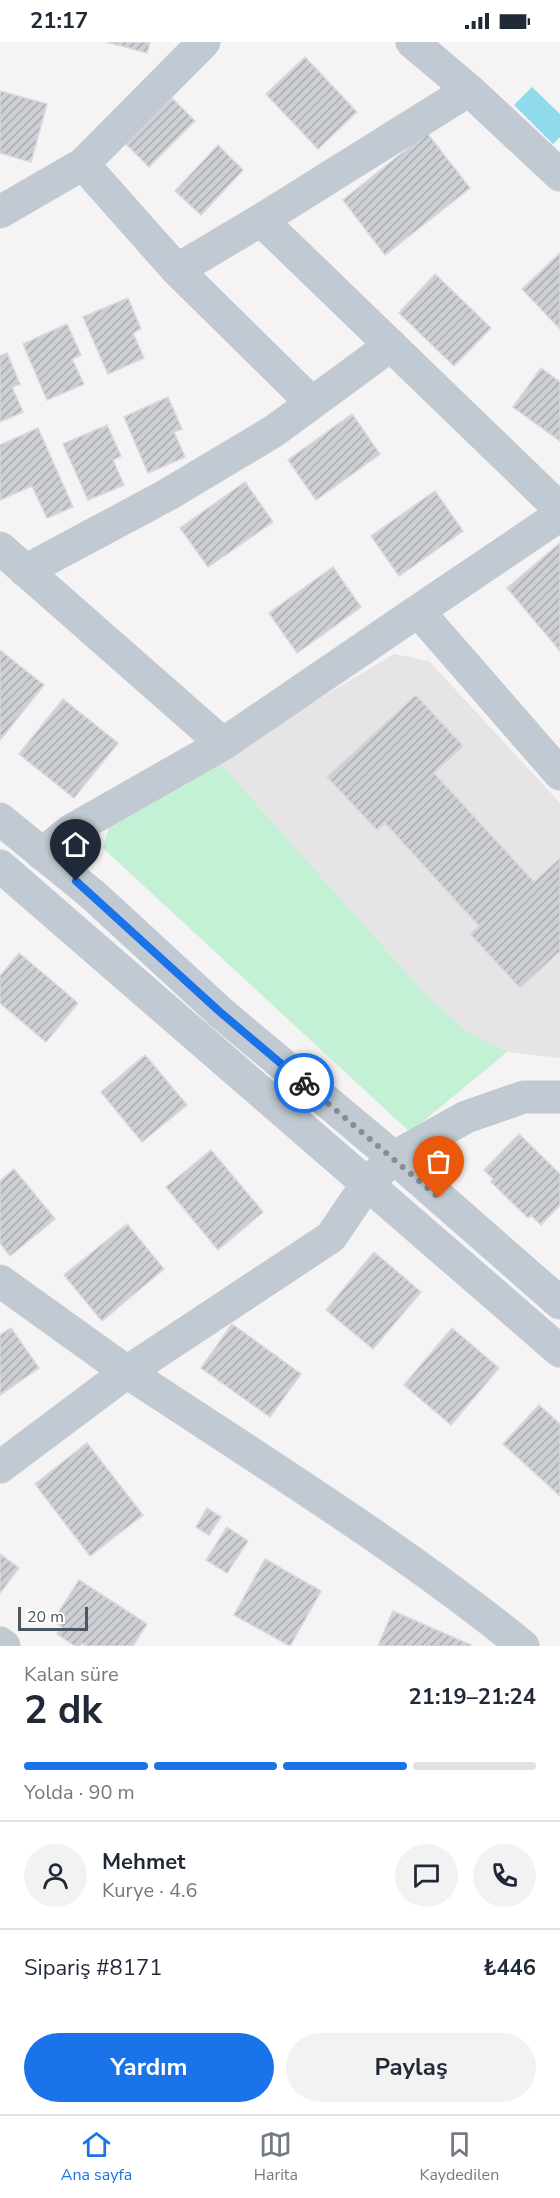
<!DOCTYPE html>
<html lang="tr">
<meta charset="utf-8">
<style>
body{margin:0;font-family:"Nunito Sans",sans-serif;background:#f2f2f3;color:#1f2937;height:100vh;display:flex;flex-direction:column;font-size:22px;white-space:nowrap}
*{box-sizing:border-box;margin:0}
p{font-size:20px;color:#747a83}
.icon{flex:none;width:33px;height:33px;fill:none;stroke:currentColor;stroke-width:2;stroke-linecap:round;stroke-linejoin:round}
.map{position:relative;height:1604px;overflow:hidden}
.panel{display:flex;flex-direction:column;background:#fff;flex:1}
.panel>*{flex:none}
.scale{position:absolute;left:18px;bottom:15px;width:70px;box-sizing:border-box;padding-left:6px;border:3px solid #4a5661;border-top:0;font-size:16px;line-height:21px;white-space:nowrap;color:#4a5661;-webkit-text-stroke:4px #fff;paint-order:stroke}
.pin{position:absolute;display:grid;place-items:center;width:51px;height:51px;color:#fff;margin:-62px -26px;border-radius:50% 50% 50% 0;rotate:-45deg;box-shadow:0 0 6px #0007}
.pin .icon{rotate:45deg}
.courier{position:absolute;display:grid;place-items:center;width:60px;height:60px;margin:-30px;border:4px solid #1a73e8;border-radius:50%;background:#fff;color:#222;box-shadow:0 2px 8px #0007}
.headline em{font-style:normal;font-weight:700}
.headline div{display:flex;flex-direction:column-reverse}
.headline{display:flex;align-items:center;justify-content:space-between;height:102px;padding:0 24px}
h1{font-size:39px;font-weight:700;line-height:45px}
.bar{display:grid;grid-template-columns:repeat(4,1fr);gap:9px 6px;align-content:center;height:72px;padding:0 24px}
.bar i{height:8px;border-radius:4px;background:#e0e1e3}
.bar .active{background:#1a73e8}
.bar p{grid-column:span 4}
.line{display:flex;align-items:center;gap:15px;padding:0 24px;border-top:2px solid #e0e1e3}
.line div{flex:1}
.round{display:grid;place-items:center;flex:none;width:63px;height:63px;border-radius:32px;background:#f2f2f3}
.cta{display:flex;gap:12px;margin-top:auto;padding:12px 24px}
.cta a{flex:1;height:69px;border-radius:36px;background:#1a73e8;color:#fff;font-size:24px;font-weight:700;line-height:69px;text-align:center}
.cta a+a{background:#f2f2f3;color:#1f2937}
.status{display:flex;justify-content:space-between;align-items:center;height:42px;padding:0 30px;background:#fff;direction:ltr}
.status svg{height:16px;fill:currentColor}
.menu{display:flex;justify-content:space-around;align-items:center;height:84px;border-top:2px solid #e0e1e3;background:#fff;font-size:16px;color:#747a83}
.menu a{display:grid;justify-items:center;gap:3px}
.menu .active{color:#1a73e8}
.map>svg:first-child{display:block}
.education{fill:#e6e4e5}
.green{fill:#c3f1d5}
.water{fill:#90daee}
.building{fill:url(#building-hatch);stroke:#d7d9de;stroke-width:1.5}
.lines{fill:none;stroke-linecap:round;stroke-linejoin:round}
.minor{stroke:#c1cad2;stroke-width:33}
.done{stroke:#868d94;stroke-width:6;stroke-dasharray:0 10.8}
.route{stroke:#1a73e8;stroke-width:8}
</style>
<div class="status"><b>21:17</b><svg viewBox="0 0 49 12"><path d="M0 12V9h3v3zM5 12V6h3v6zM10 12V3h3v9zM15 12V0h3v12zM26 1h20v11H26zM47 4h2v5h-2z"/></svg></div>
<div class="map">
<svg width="560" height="1604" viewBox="0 0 560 1604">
<defs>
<pattern id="building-hatch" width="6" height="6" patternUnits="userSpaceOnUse" patternTransform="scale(1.5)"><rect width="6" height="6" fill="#cdcfd5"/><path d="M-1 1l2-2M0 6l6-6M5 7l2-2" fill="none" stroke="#a8abb0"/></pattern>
</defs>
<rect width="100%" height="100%" fill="#f5f3f3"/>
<!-- education -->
<path class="education" d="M394,612L429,619L560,761V1016L507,1010L410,1090L103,806L110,782Z"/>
<!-- green -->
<path class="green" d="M217,718L425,952L468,991L507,1010L410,1090L103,806L110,782Z"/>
<!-- water -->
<path class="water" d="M532,45L560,72V95L553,102L514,63Z"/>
<!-- building -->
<path class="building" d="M107,0H150L147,11Z
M305,15L357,70L318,107L266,52Z
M0,49L47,62L31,120L0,111Z
M172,56L195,79L149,125L126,102Z
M427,91L470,146L385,213L343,158Z
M218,103L243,128L201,173L175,149Z
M560,211V287L522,247Z
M435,232L491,286L454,324L399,271Z
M128,256L141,287L133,291L144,316L108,332L83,275Z
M67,282L81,313L72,317L84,342L47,358L23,302Z
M7,311L20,342L12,345L23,370L0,380V314Z
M541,326L560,340V399L513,365Z
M168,355L182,387L174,390L185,415L148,431L124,375Z
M352,372L380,412L316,458L288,418Z
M107,383L121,414L113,418L124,443L88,458L63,402Z
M38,386L73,465L47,476L32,444L0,458V403Z
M245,440L273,480L208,525L180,486Z
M435,449L463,489L399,534L371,494Z
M560,501V609L507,546Z
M333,525L361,565L297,611L269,571Z
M0,608L44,643L0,698Z
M416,653L463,704L434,731L534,840L560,816V909L520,946L470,892L479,884L385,781L377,788L327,735Z
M63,657L118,701L74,756L19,712Z
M19,911L78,961L46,1000L0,961V934Z
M145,1013L187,1063L142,1100L101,1050Z
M519,1092L560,1132V1163L541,1183L531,1173L528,1176L491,1140L493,1137L484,1128Z
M211,1108L263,1170L218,1208L166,1145Z
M14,1127L55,1177L10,1214L0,1201V1139Z
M127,1182L164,1227L102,1279L64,1233Z
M374,1210L421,1250L373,1307L326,1268Z
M232,1282L301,1332L270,1375L201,1326Z
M11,1286L39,1326L0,1353V1293Z
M452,1286L499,1326L451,1383L404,1343Z
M539,1363L560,1382V1454L503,1402Z
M87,1401L143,1473L90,1514L35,1442Z
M207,1466L221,1475L209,1493L196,1485Z
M227,1485L248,1499L227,1531L206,1518Z
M0,1512L19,1526L0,1551Z
M265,1517L321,1549L290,1604L234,1573Z
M79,1538L147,1582L133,1604H86L82,1601L80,1604H75L57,1592L62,1585L53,1579Z
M393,1569L471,1603L470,1604H378Z"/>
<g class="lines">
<!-- minor -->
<path class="minor" d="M412,0L469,48L560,133
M83,122L204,0
M0,170L83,122L177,228L261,178L469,48
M261,178L560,467
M177,228L312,361
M0,506L223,702L418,569L560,732
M25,529L167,453L274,389L391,303
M418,569L560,473
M0,777L93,853L220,970L405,1125L560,1261
M42,812L70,789L223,702
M0,824L560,1309
M0,1239L127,1330L0,1425
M0,1601L4,1604
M523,1604C398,1503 260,1418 127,1330L331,1195L367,1142L393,1116L466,1075L524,1055H560"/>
</g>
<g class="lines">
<!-- done -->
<path class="done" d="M304,1041L439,1156"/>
<!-- route -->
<path class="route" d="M76,839L220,970L304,1041"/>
</g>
</svg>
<div class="scale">20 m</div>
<div class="pin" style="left:439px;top:1156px;background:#ea580c"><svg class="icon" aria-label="bag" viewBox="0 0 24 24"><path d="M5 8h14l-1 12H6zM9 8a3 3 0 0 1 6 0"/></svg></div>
<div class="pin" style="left:76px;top:839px;background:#1f2937"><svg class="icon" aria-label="home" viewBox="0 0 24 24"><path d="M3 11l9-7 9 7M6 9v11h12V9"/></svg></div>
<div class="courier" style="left:304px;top:1041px"><svg class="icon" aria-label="bike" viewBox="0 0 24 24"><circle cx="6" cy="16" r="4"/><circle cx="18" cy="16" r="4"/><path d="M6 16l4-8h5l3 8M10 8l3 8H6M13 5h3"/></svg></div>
</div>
<section class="panel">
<div class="headline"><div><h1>2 dk</h1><p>Kalan süre</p></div><em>21:19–21:24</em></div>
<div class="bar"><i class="active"></i><i class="active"></i><i class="active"></i><i></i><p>Yolda · 90 m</p></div>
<div class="line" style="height:108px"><a class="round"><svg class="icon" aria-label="person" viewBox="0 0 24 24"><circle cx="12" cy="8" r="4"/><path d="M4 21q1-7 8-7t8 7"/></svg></a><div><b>Mehmet</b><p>Kurye · 4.6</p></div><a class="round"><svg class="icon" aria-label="chat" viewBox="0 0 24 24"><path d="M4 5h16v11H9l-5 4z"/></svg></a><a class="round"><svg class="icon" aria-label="phone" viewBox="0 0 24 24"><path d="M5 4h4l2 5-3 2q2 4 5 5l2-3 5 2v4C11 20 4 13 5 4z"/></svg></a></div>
<div class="line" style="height:78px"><div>Sipariş #8171</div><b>₺446</b></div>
<div class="cta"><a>Yardım</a><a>Paylaş</a></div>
</section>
<nav class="menu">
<a class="active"><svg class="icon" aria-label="home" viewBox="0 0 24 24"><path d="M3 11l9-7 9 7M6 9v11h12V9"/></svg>Ana sayfa</a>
<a><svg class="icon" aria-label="map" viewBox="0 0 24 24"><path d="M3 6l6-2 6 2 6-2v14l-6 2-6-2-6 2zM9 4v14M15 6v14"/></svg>Harita</a>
<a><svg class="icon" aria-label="saved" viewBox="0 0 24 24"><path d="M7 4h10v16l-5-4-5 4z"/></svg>Kaydedilen</a>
</nav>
